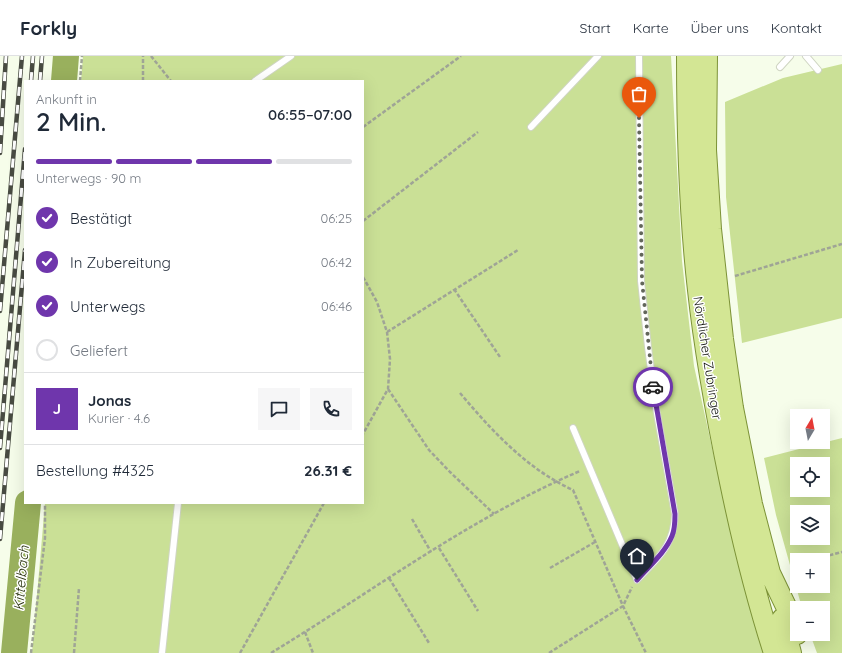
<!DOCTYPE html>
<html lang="de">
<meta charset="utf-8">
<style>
body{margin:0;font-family:Quicksand,sans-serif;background:#f6f6f7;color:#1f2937;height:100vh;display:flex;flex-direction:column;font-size:15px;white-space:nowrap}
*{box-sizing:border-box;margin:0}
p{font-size:13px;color:#747a83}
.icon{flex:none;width:22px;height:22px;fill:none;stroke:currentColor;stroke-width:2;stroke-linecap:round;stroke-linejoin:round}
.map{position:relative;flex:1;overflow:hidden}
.panel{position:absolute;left:24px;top:24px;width:340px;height:424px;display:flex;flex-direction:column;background:#fff;border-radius:0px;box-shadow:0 4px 16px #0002}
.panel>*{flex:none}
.needle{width:26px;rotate:10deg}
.fabs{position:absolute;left:790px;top:353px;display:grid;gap:8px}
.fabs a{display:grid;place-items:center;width:40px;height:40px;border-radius:0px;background:#fff;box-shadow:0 4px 16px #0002;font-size:20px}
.pin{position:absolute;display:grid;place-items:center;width:34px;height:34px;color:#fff;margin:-41px -17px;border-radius:50% 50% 50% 0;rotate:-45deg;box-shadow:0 0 4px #0007}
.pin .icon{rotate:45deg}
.courier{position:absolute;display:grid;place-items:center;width:40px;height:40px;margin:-20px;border:3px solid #6f36ac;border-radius:50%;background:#fff;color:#222;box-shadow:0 1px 5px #0007}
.head em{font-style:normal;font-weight:600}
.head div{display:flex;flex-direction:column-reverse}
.head{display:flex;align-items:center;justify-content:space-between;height:68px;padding:0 12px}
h1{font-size:26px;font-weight:600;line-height:30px}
.bar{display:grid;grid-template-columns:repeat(4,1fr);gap:6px 4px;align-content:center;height:48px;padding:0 12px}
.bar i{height:5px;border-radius:3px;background:#e0e1e3}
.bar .current{background:#6f36ac}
.bar p{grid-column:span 4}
.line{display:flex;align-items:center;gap:10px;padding:0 12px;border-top:1px solid #e0e1e3}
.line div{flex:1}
.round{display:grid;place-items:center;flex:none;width:42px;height:42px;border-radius:0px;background:#f6f6f7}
ol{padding:0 12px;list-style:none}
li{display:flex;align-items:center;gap:12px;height:44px}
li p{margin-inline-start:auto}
li .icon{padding:4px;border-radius:50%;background:#6f36ac;color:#fff;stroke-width:4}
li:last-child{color:#747a83}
li i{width:22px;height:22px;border:2px solid #e0e1e3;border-radius:50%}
header{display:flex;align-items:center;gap:24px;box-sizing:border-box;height:56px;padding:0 20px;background:#fff;border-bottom:1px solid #e0e1e3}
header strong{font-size:19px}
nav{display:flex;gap:22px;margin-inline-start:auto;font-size:14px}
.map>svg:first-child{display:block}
.green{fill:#cae096;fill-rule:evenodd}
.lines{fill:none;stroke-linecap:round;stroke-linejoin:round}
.river{stroke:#99b05d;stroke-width:26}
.service-casing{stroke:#cfd5c2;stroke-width:8}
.primary-casing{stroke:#7c9237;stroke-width:22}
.path{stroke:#9fa496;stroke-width:2.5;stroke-dasharray:4 2;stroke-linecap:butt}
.service{stroke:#fff;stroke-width:6}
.primary{stroke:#d3e694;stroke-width:20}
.rail-casing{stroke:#484b42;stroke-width:4.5}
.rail{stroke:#fff;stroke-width:3;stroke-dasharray:9;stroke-linecap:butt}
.done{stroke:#62665b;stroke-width:4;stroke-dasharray:0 7.2}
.route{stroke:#6f36ac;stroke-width:5}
.labels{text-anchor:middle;stroke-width:3;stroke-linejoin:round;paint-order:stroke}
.street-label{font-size:13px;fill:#12140e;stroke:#fff}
.water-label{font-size:14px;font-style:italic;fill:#262f0b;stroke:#fff}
</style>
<header>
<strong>Forkly</strong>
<nav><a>Start</a><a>Karte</a><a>Über uns</a><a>Kontakt</a></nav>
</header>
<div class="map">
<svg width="842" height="597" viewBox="0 0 842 597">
<rect width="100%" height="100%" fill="#f6fdea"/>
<!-- green -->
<path class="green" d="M83,0H671L682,205L694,310L721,432L766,597H32L45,447H363V25H81Z
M842,8V262L742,287L726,141L725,46L783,22Z
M842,382V597H817L810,578H823V552H802L776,459L764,402ZM797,408H823V434H797ZM797,456H823V482H797ZM797,504H823V530H797Z"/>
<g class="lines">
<!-- river -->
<path class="river" d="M64,25L66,0
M14,597L28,447"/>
<defs>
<path id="service" d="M806,0L818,14
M780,11L790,0
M255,25L291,0
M531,71L598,0
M573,372L637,524C658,502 674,490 675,458L656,352L648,291L641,225L639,0
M162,597L178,447"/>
<path id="primary" d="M687,0C687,78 689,156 698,234C705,299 717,363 730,426C742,484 756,541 774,597
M707,0L706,94L711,173L723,283L733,352L752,448L770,517L794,567L797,578
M782,563L791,597"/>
</defs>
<!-- service casing -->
<use href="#service" class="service-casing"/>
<!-- primary casing -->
<use href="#primary" class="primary-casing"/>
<!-- path -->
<path class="path" d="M151,0L171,25
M80,25L82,0
M143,25V0
M363,71L461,0
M363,165L478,76
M735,220L842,188
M363,221L377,246L387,276L390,303L388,333L363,378
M454,233L500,301
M387,276L518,194
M388,333L429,394L450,416L494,458
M460,337C492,375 527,413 573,434L623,550L646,597
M412,463L431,496
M439,492L478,555
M812,504L842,496
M550,512L595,486
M795,512L797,511
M389,522L429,587
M305,576L313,597
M31,597L45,482V447
M74,597L79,532
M240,597L324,447
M271,597C373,535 470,462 580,415
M549,597L623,550L632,531"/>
<!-- service -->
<use href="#service" class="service"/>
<!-- primary -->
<use href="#primary" class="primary"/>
<defs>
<path id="rail" d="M31,25L33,0
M40,25L42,0
M0,97L6,0
M0,255L22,0
M0,392L25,93
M0,483L25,194"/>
</defs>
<!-- rail casing -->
<use href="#rail" class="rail-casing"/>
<!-- rail -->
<use href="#rail" class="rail"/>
</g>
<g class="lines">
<!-- done -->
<path class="done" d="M639,62L642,225L653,331"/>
<!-- route -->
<path class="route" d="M637,524C649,510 665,497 672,480C675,473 675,465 675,458L653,331"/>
</g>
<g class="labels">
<!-- street labels -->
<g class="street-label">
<text transform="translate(708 302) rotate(81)" y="5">Nördlicher Zubringer</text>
</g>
<!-- water labels -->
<g class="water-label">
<text transform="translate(21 522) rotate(-85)" y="5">Kittelbach</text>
</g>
</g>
</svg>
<div class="fabs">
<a><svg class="needle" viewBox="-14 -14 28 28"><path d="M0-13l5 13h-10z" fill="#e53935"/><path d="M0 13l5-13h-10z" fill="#747a83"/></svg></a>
<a><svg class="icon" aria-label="locate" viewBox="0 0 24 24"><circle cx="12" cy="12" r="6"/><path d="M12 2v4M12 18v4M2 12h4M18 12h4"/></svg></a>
<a><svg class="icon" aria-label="layers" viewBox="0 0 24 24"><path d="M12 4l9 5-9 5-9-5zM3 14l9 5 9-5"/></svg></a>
<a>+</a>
<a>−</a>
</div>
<div class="pin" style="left:639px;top:62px;background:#ea580c"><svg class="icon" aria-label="bag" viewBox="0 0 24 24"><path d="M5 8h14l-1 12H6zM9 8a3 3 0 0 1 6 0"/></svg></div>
<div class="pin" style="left:637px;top:524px;background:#1f2937"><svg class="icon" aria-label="home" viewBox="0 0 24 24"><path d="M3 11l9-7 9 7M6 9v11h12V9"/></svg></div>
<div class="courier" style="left:653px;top:331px"><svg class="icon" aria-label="car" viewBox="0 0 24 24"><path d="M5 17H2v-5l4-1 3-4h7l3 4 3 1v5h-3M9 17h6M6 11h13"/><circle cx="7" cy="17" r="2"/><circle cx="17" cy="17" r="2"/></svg></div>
<section class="panel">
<div class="head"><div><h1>2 Min.</h1><p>Ankunft in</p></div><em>06:55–07:00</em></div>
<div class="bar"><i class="current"></i><i class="current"></i><i class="current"></i><i></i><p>Unterwegs · 90 m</p></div>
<ol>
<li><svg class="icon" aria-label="check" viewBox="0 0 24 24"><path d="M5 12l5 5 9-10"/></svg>Bestätigt<p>06:25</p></li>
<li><svg class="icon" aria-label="check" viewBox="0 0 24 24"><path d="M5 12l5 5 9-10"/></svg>In Zubereitung<p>06:42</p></li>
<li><svg class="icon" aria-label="check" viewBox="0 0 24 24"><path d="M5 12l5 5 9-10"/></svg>Unterwegs<p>06:46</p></li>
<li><i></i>Geliefert</li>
</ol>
<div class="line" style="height:72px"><b class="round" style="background:#6f36ac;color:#fff">J</b><div><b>Jonas</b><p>Kurier · 4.6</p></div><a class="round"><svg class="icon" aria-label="chat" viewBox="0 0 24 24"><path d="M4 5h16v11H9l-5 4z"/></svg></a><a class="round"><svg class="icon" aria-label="phone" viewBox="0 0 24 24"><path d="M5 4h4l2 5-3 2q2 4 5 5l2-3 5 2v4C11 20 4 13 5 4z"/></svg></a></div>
<div class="line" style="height:52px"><div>Bestellung #4325</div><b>26.31 €</b></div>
</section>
</div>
